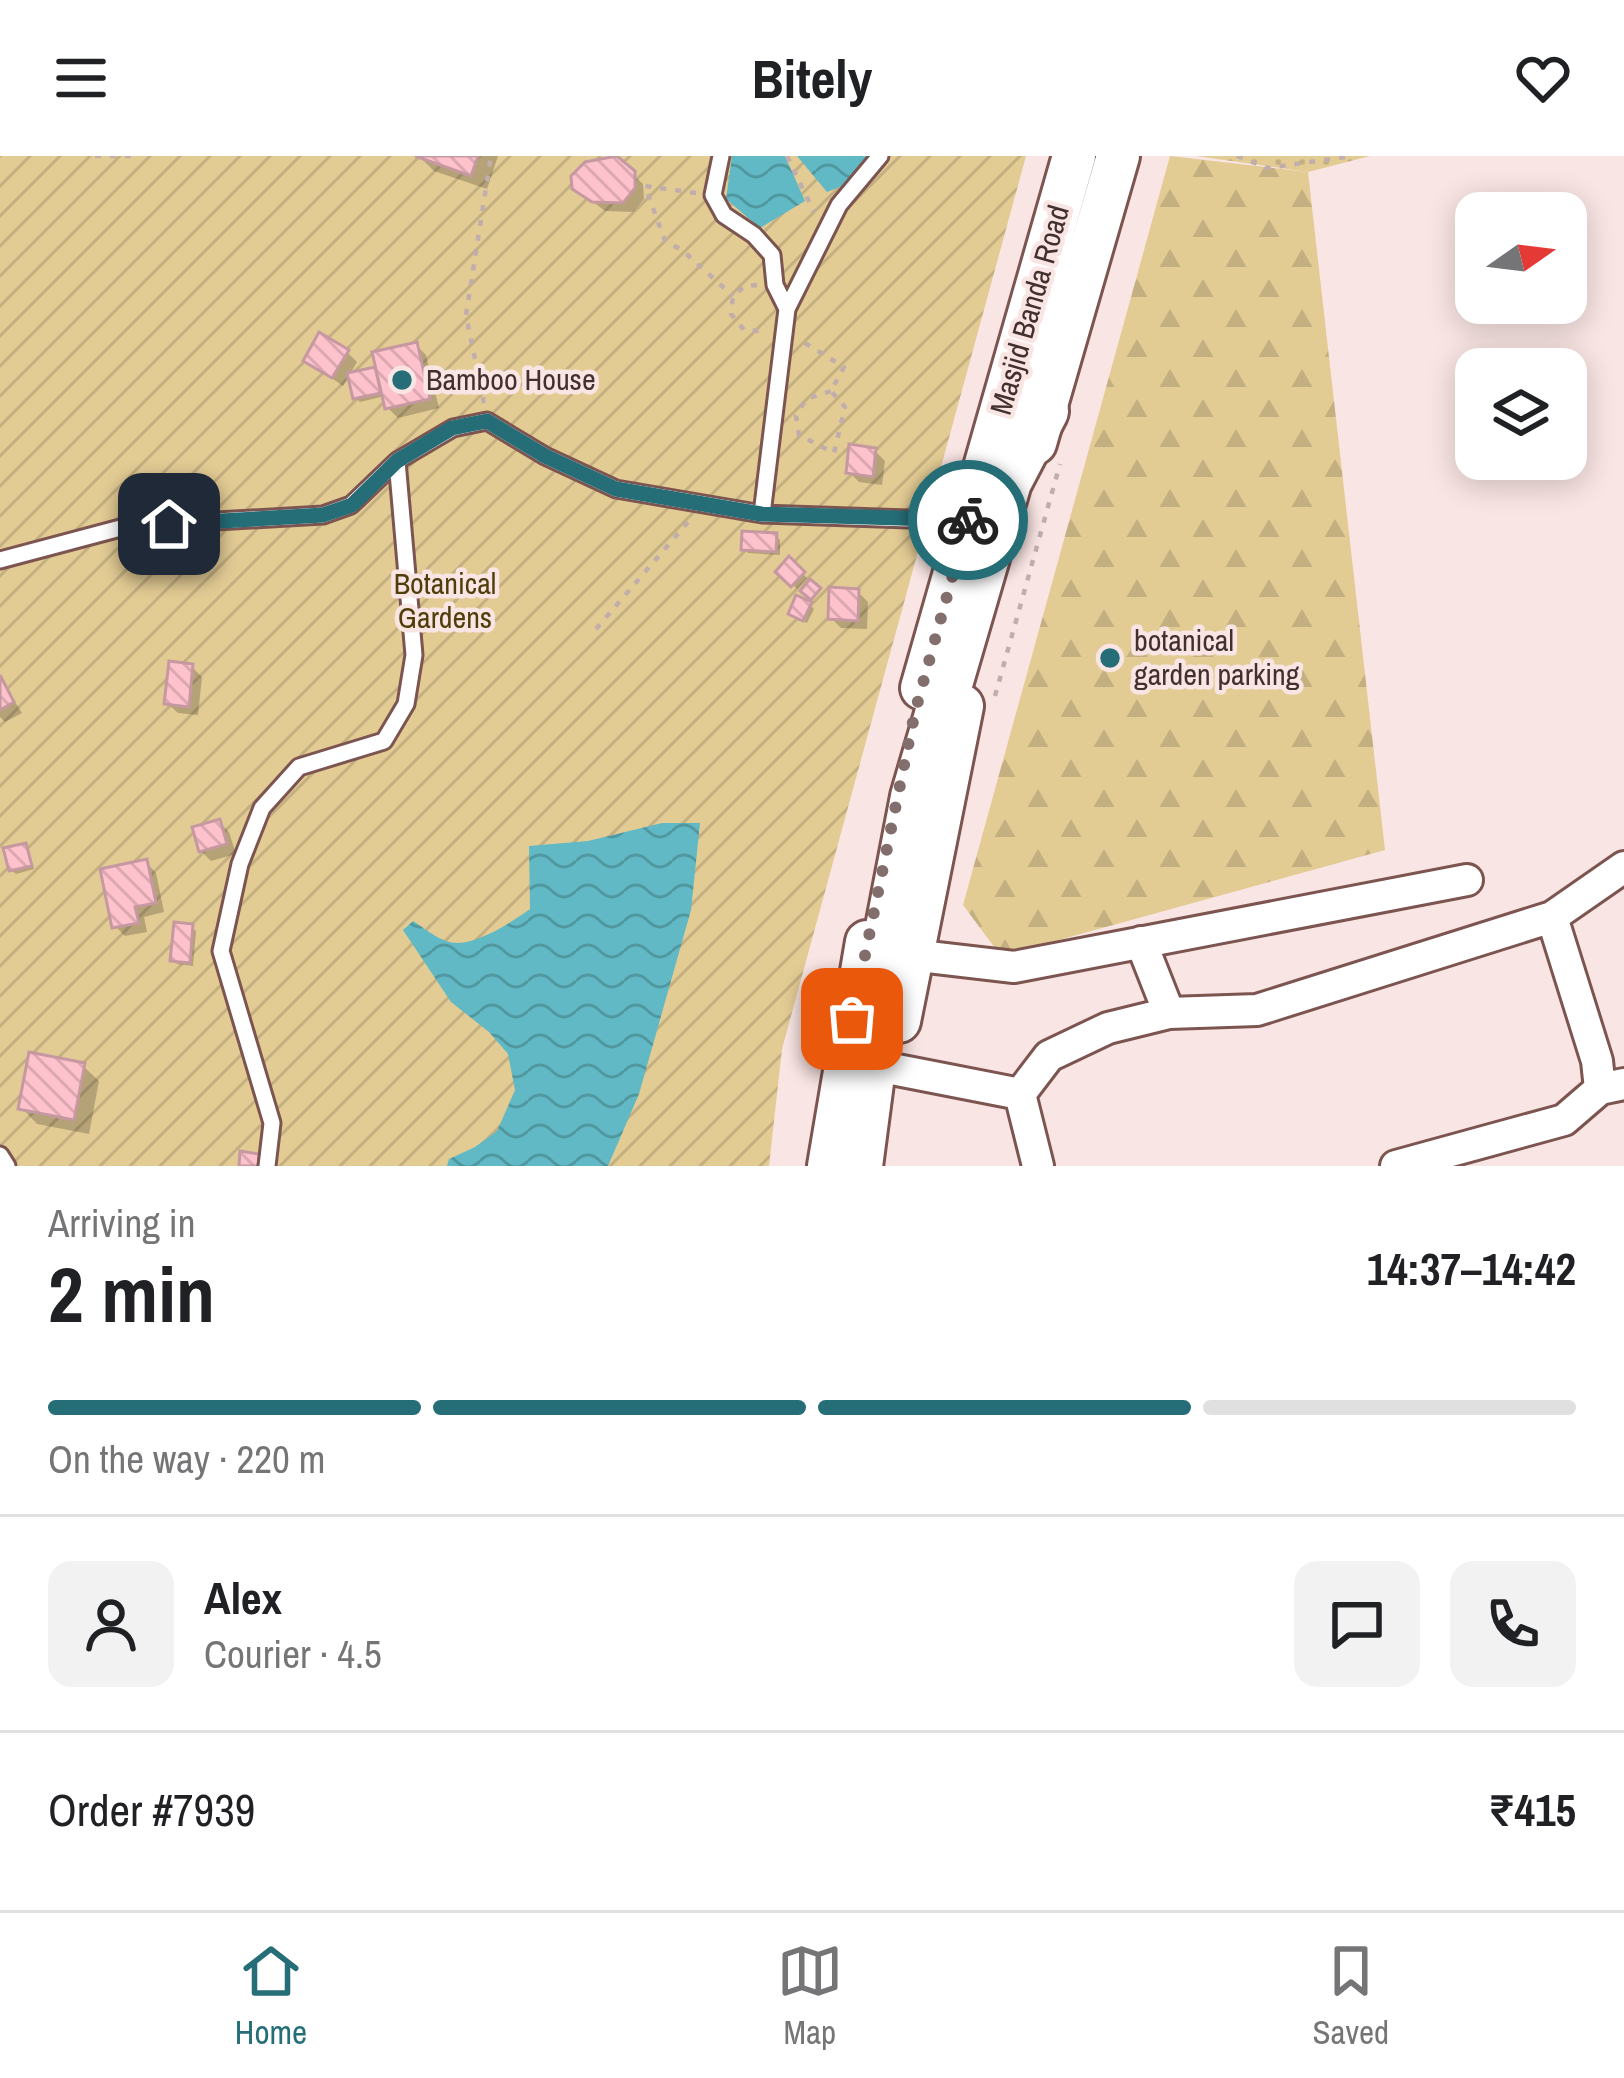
<!DOCTYPE html>
<meta charset="utf-8">
<style>
body{margin:0;font-family:"Archivo Narrow",sans-serif;background:#f2f2f2;color:#202124;height:100vh;display:flex;flex-direction:column;font-size:45px;white-space:nowrap}
*{box-sizing:border-box;margin:0}
p{font-size:39px;color:#757577}
.icon{flex:none;width:66px;height:66px;fill:none;stroke:currentColor;stroke-width:2;stroke-linecap:round;stroke-linejoin:round}
.map{position:relative;height:1010px;overflow:hidden}
.details{display:flex;flex-direction:column;background:#fff;flex:1}
.details>*{flex:none}
.needle{width:78px;rotate:76deg}
.tools{position:absolute;left:1455px;top:36px;display:grid;gap:24px}
.tools a{display:grid;place-items:center;width:132px;height:132px;border-radius:24px;background:#fff;box-shadow:0 6px 30px #0003;font-size:60px}
.pin{position:absolute;display:grid;place-items:center;width:102px;height:102px;color:#fff;margin:-51px;border-radius:24px;box-shadow:0 6px 18px #0006}
.courier{position:absolute;display:grid;place-items:center;width:120px;height:120px;margin:-60px;border:9px solid #256e77;border-radius:50%;background:#fff;color:#222;box-shadow:0 3px 15px #0007}
.head em{font-style:normal;font-weight:700}
.head div{display:flex;flex-direction:column-reverse}
.head{display:flex;align-items:center;justify-content:space-between;height:204px;padding:0 48px}
h1{font-size:78px;font-weight:700;line-height:90px}
.bar{display:grid;grid-template-columns:repeat(4,1fr);gap:18px 12px;align-content:center;height:144px;padding:0 48px}
.bar i{height:15px;border-radius:9px;background:#e0e0e0}
.bar .current{background:#256e77}
.bar p{grid-column:span 4}
.line{display:flex;align-items:center;gap:30px;padding:0 48px;border-top:3px solid #e0e0e0}
.line div{flex:1}
.round{display:grid;place-items:center;flex:none;width:126px;height:126px;border-radius:24px;background:#f2f2f2}
header{display:flex;justify-content:space-between;align-items:center;height:156px;padding:0 48px;background:#fff;font-size:54px;font-weight:700}
.tabs{display:flex;justify-content:space-around;align-items:center;height:168px;border-top:3px solid #e0e0e0;background:#fff;font-size:33px;color:#757577}
.tabs a{display:grid;justify-items:center;gap:6px}
.tabs .current{color:#256e77}
.map>svg:first-child{display:block}
.forest{fill:url(#forest-firs)}
.park{fill:url(#park-dots)}
.garden{fill:url(#garden-furrows)}
.water{fill:url(#water-waves)}
.shadow{fill:#0003}
.building{fill:url(#building-back-hatch);stroke:#c699a1;stroke-width:3}
.lines{fill:none;stroke-linecap:round;stroke-linejoin:round}
.service-casing{stroke:#7c5450;stroke-width:21}
.minor-casing{stroke:#7c5450;stroke-width:36}
.secondary-casing{stroke:#7c5450;stroke-width:48}
.primary-casing{stroke:#7c5450;stroke-width:54}
.path{stroke:#c1aeac;stroke-width:4.5;stroke-dasharray:6 9;stroke-linecap:butt}
.service{stroke:#fff;stroke-width:15}
.minor{stroke:#fff;stroke-width:30}
.secondary{stroke:#fff;stroke-width:42}
.primary{stroke:#fff;stroke-width:48}
.done{stroke:#826f6d;stroke-width:12;stroke-dasharray:0 21.6}
.route{stroke:#256e77;stroke-width:15}
.poi-dot{fill:#256e77;stroke:#f9e5e3;stroke-width:4.5}
.labels{text-anchor:middle;stroke-width:9;stroke-linejoin:round;paint-order:stroke}
.street-label{font-size:30px;fill:#42302e;stroke:#f9e5e3}
.poi-label{font-size:30px;fill:#42302e;stroke:#f9e5e3;text-anchor:start}
.park-label{font-size:30px;fill:#503d0a;stroke:#f9e5e3}
</style>
<header><svg class="icon" aria-label="menu" viewBox="0 0 24 24"><path d="M4 6h16M4 12h16M4 18h16"/></svg>Bitely<svg class="icon" aria-label="heart" viewBox="0 0 24 24"><path d="M12 20l-8-8c-3-5 5-10 8-4 3-6 11-1 8 4z"/></svg></header>
<div class="map">
<svg width="1624" height="1010" viewBox="0 0 1624 1010">
<defs>
<pattern id="forest-firs" width="22" height="20" patternUnits="userSpaceOnUse" patternTransform="scale(3)"><rect width="22" height="20" fill="#e3cb94"/><path d="M5 1l3.5 6h-7zM16 11l3.5 6h-7z" fill="#c4af80"/></pattern>
<pattern id="park-dots" width="8" height="8" patternUnits="userSpaceOnUse" patternTransform="scale(3)"><rect width="8" height="8" fill="#e3cb94"/><path d="M2 2h.1M6 6h.1" fill="none" stroke="#c4af80" stroke-width="1.8" stroke-linecap="round"/></pattern>
<pattern id="garden-furrows" width="10" height="10" patternUnits="userSpaceOnUse" patternTransform="scale(3)"><rect width="10" height="10" fill="#e3cb94"/><path d="M-1 1l2-2M0 10L10 0M9 11l2-2" fill="none" stroke="#c4af80"/></pattern>
<pattern id="water-waves" width="16" height="10" patternUnits="userSpaceOnUse" patternTransform="scale(3)"><rect width="16" height="10" fill="#60b9c4"/><path d="M0 5q4-4 8 0t8 0" fill="none" stroke="#5197a0"/></pattern>
<pattern id="building-back-hatch" width="6" height="6" patternUnits="userSpaceOnUse" patternTransform="scale(3)"><rect width="6" height="6" fill="#fec2cd"/><path d="M-1 5l2 2M0 0l6 6M5-1l2 2" fill="none" stroke="#dba7b0"/></pattern>
</defs>
<rect width="100%" height="100%" fill="#f9e5e3"/>
<!-- forest -->
<path class="forest" d="M1170,0L1308,16L1385,694L1001,800L963,749Z"/>
<!-- park -->
<path class="park" d="M1196,0H1370L1308,16Z"/>
<!-- garden -->
<path class="garden" d="M0,0H1026L782,893L769,1010H0Z"/>
<!-- water -->
<path class="water" d="M732,0H785L805,45L760,72L726,43Z
M797,0H867L855,25L827,36Z
M662,667H700L691,754L639,938L608,1010H447L449,1003L475,991L497,975L515,934L508,898L489,876L451,846L403,774L413,765C426,773 441,787 458,787C481,786 512,766 530,753L529,690L588,685Z"/>
<!-- shadow -->
<path class="shadow" d="M419,0H498L487,33L434,15Z
M616,3L643,28L644,43L633,56L605,55L575,32Z
M416,189L426,199L439,252L398,262L388,252L385,240L360,246L355,241L374,214L381,221Z
M347,196L357,206L343,230L306,204Z
M875,295L885,305L882,329L859,326L849,316Z
M776,380L780,384V399L748,397L744,393Z
M789,404L807,422L797,433L779,415Z
M858,436L868,446L867,473L841,472L831,462Z
M810,449L814,453L807,467L796,461Z
M192,511L202,521L198,559L178,557L167,547Z
M0,522L22,557L5,566L0,561Z
M219,666L229,676L236,698L211,705L201,695Z
M25,690L34,713L16,718L11,714Z
M146,706L156,717L164,756L144,761L147,776L125,780L115,770Z
M191,771L196,775L193,810L177,808L173,804Z
M83,910L99,925L89,978L37,968L22,952Z"/>
<!-- building -->
<path class="building" d="M415,0H478L471,20Z
M617,0L635,15V32L623,47L592,46L572,33L571,20L585,6Z
M319,176L349,194L332,222L303,205Z
M417,186L430,243L385,253L372,196Z
M375,211L381,237L353,243L347,217Z
M849,288L876,292L873,321L846,317Z
M742,375L777,377L776,396L741,394Z
M789,400L805,416L791,431L775,416Z
M810,423L821,432L811,444L800,435Z
M829,431L859,433L858,465L828,463Z
M796,439L812,446L803,465L788,458Z
M169,505L193,508L189,551L164,548Z
M0,519L14,546L0,554Z
M220,663L227,688L199,696L192,671Z
M26,687L32,710L9,715L3,692Z
M147,703L156,747L135,751L139,767L112,772L100,713Z
M174,766L193,768L190,807L170,805Z
M29,896L85,907L74,964L18,953Z
M240,995L259,998L258,1010H239Z"/>
<g class="lines">
<defs>
<path id="service" d="M721,0L713,39L724,59L754,79L772,99L775,129L787,153
M762,358L787,153L839,49L880,0
M0,404L128,370L323,359L351,349L397,305L453,272L487,265L545,300L616,333L762,358L967,365
M0,999L7,1010
M267,1010L272,967L221,795L240,708L262,652L299,611L384,585L406,548L414,499L397,305"/>
<path id="minor" d="M1552,761L1597,905L1600,933
M1141,786L1169,857
M911,799L1014,811L1467,724
M892,913L1020,938
M1020,938L1049,900L1108,872L1169,857L1257,854L1552,761L1624,711
M1020,938L1038,1010
M1396,1010L1564,964L1600,933L1624,928"/>
<path id="secondary" d="M1035,287L1118,0
M922,532L1074,0
M899,865L962,550
M829,1010L867,786"/>
<path id="primary" d="M858,1010L888,782L915,641L1007,326L1044,255"/>
</defs>
<!-- service casing -->
<use href="#service" class="service-casing"/>
<!-- minor casing -->
<use href="#minor" class="minor-casing"/>
<!-- secondary casing -->
<use href="#secondary" class="secondary-casing"/>
<!-- primary casing -->
<use href="#primary" class="primary-casing"/>
<!-- path -->
<path class="path" d="M95,0H139
M787,0L814,56
M1237,0L1268,12L1352,0
M696,37L645,30L665,85L682,94L733,140
M757,129L745,130L733,140L731,158L744,174L760,175L766,170
M805,187L844,211L831,235L845,251L834,297L799,279L796,260L806,243L831,235
M484,247L466,159L491,0
M596,473L688,366
M995,540L1060,308"/>
<!-- service -->
<use href="#service" class="service"/>
<!-- minor -->
<use href="#minor" class="minor"/>
<!-- secondary -->
<use href="#secondary" class="secondary"/>
<!-- primary -->
<use href="#primary" class="primary"/>
</g>
<g class="lines">
<!-- done -->
<path class="done" d="M852,863L915,556L968,364"/>
<!-- route -->
<path class="route" d="M169,368L323,359L352,349L397,305L452,272L487,265L545,300L616,333L761,358L968,364"/>
</g>
<!-- markers -->
<g class="poi-dot">
<circle cx="402" cy="224" r="12"/>
<circle cx="1110" cy="502" r="12"/>
</g>
<g class="labels">
<!-- street labels -->
<g class="street-label">
<text transform="translate(1030 154) rotate(-74)" y="10">Masjid Banda Road</text>
</g>
<!-- poi labels -->
<g class="poi-label">
<text x="426" y="234">Bamboo House</text>
<text x="1134" y="495">botanical<tspan x="1134" dy="34">garden parking</tspan></text>
</g>
<!-- park labels -->
<g class="park-label">
<text x="445" y="438">Botanical<tspan x="445" dy="34">Gardens</tspan></text>
</g>
</g>
</svg>
<div class="tools">
<a><svg class="needle" viewBox="-14 -14 28 28"><path d="M0-13l5 13h-10z" fill="#e53935"/><path d="M0 13l5-13h-10z" fill="#757577"/></svg></a>
<a><svg class="icon" aria-label="layers" viewBox="0 0 24 24"><path d="M12 4l9 5-9 5-9-5zM3 14l9 5 9-5"/></svg></a>
</div>
<div class="pin" style="left:852px;top:863px;background:#ea580c"><svg class="icon" aria-label="bag" viewBox="0 0 24 24"><path d="M5 8h14l-1 12H6zM9 8a3 3 0 0 1 6 0"/></svg></div>
<div class="pin" style="left:169px;top:368px;background:#1f2937"><svg class="icon" aria-label="home" viewBox="0 0 24 24"><path d="M3 11l9-7 9 7M6 9v11h12V9"/></svg></div>
<div class="courier" style="left:968px;top:364px"><svg class="icon" aria-label="bike" viewBox="0 0 24 24"><circle cx="6" cy="16" r="4"/><circle cx="18" cy="16" r="4"/><path d="M6 16l4-8h5l3 8M10 8l3 8H6M13 5h3"/></svg></div>
</div>
<section class="details">
<div class="head"><div><h1>2 min</h1><p>Arriving in</p></div><em>14:37–14:42</em></div>
<div class="bar"><i class="current"></i><i class="current"></i><i class="current"></i><i></i><p>On the way · 220 m</p></div>
<div class="line" style="height:216px"><a class="round"><svg class="icon" aria-label="person" viewBox="0 0 24 24"><circle cx="12" cy="8" r="4"/><path d="M4 21q1-7 8-7t8 7"/></svg></a><div><b>Alex</b><p>Courier · 4.5</p></div><a class="round"><svg class="icon" aria-label="chat" viewBox="0 0 24 24"><path d="M4 5h16v11H9l-5 4z"/></svg></a><a class="round"><svg class="icon" aria-label="phone" viewBox="0 0 24 24"><path d="M5 4h4l2 5-3 2q2 4 5 5l2-3 5 2v4C11 20 4 13 5 4z"/></svg></a></div>
<div class="line" style="height:156px"><div>Order #7939</div><b>₹415</b></div>
</section>
<nav class="tabs">
<a class="current"><svg class="icon" aria-label="home" viewBox="0 0 24 24"><path d="M3 11l9-7 9 7M6 9v11h12V9"/></svg>Home</a>
<a><svg class="icon" aria-label="map" viewBox="0 0 24 24"><path d="M3 6l6-2 6 2 6-2v14l-6 2-6-2-6 2zM9 4v14M15 6v14"/></svg>Map</a>
<a><svg class="icon" aria-label="saved" viewBox="0 0 24 24"><path d="M7 4h10v16l-5-4-5 4z"/></svg>Saved</a>
</nav>
